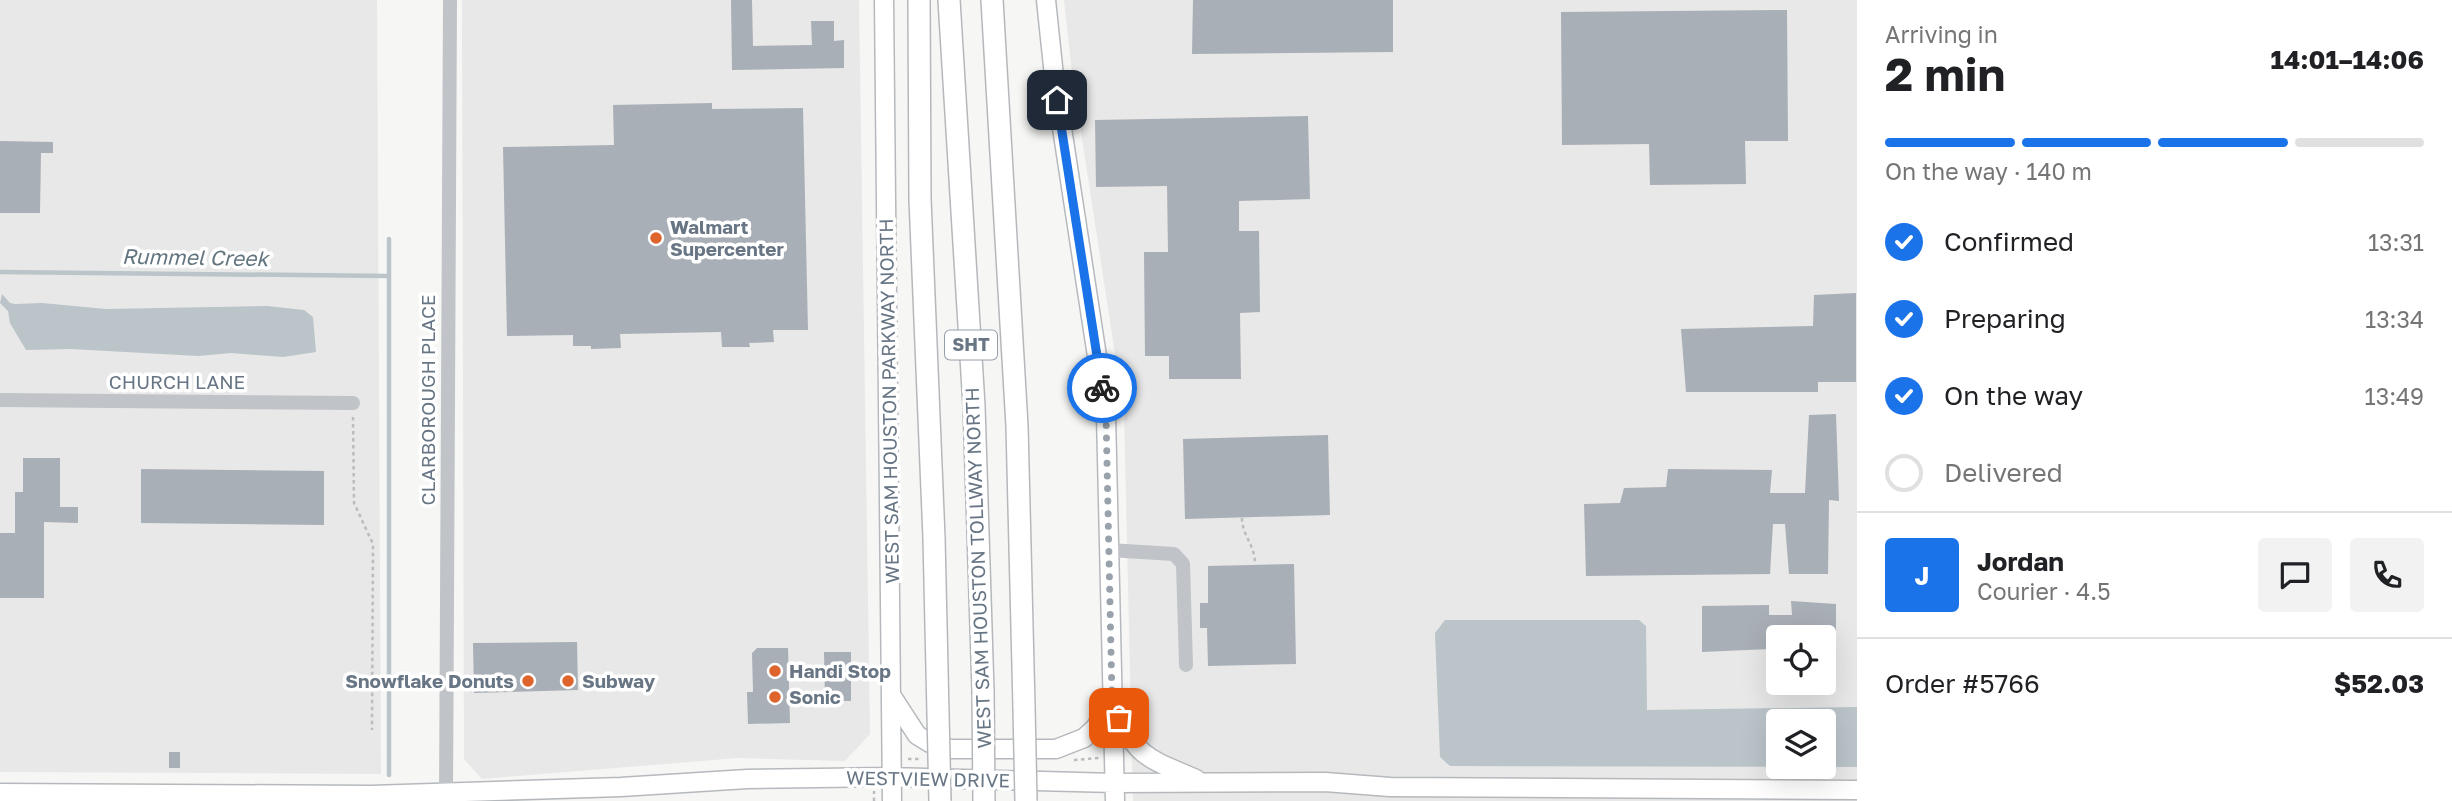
<!DOCTYPE html>
<meta charset="utf-8">
<style>
body{margin:0;font-family:"Golos Text",sans-serif;background:#f2f2f2;color:#202124;height:100vh;display:flex;flex-direction:column;font-size:26px;white-space:nowrap}
*{box-sizing:border-box;margin:0}
p{font-size:23px;color:#757577}
.icon{flex:none;width:38px;height:38px;fill:none;stroke:currentColor;stroke-width:2;stroke-linecap:round;stroke-linejoin:round}
.map{position:relative;flex:1;overflow:hidden}
.drawer{display:flex;flex-direction:column;background:#fff;width:595px}
.drawer>*{flex:none}
.tools{position:absolute;left:1766px;top:625px;display:grid;gap:14px}
.tools a{display:grid;place-items:center;width:70px;height:70px;border-radius:7px;background:#fff;box-shadow:0 7px 28px #0002;font-size:35px}
.pin{position:absolute;display:grid;place-items:center;width:60px;height:60px;color:#fff;margin:-30px;border-radius:14px;box-shadow:0 4px 10px #0006}
.courier{position:absolute;display:grid;place-items:center;width:70px;height:70px;margin:-35px;border:5px solid #1a73e8;border-radius:50%;background:#fff;color:#222;box-shadow:0 2px 9px #0007}
.overview em{font-style:normal;font-weight:700}
.overview div{display:flex;flex-direction:column-reverse}
.overview{display:flex;align-items:center;justify-content:space-between;height:119px;padding:0 28px}
h1{font-size:46px;font-weight:700;line-height:52px}
.bar{display:grid;grid-template-columns:repeat(4,1fr);gap:10px 7px;align-content:center;height:84px;padding:0 28px}
.bar i{height:9px;border-radius:5px;background:#e0e0e0}
.bar .current{background:#1a73e8}
.bar p{grid-column:span 4}
.line{display:flex;align-items:center;gap:18px;padding:0 28px;border-top:2px solid #e0e0e0}
.line div{flex:1}
.round{display:grid;place-items:center;flex:none;width:74px;height:74px;border-radius:7px;background:#f2f2f2}
ol{padding:0 28px;list-style:none}
li{display:flex;align-items:center;gap:21px;height:77px}
li p{margin-inline-start:auto}
li .icon{padding:7px;border-radius:50%;background:#1a73e8;color:#fff;stroke-width:4}
li:last-child{color:#757577}
li i{width:38px;height:38px;border:4px solid #e0e0e0;border-radius:50%}
main{display:flex;flex:1;min-height:0}
.map>svg:first-child{display:block}
.built{fill:#e7e8e7;fill-rule:evenodd}
.water{fill:#bac4c9;fill-rule:evenodd}
.lines{fill:none;stroke-linecap:round;stroke-linejoin:round}
.stream{stroke:#bac4c9;stroke-width:4.5}
.building{fill:#a9afb6}
.major-casing{stroke:#b5b9bd;stroke-width:21}
.highway-casing{stroke:#b5b8bb;stroke-width:24}
.path{stroke:#babcbf;stroke-width:2.5;stroke-dasharray:3.5 3.5;stroke-linecap:butt}
.minor{stroke:#c0c3c7;stroke-width:14}
.major{stroke:#fff;stroke-width:18}
.highway{stroke:#fff;stroke-width:21}
.highway-bridge-casing{stroke:#b5b8bb;stroke-width:24;stroke-linecap:butt}
.highway-bridge{stroke:#fff;stroke-width:21}
.done{stroke:#99a2ab;stroke-width:7;stroke-dasharray:0 12.6}
.route{stroke:#1a73e8;stroke-width:9}
.poi-dot{fill:#de632d;stroke:#fff;stroke-width:2.5}
.labels{text-anchor:middle;stroke-width:7;stroke-linejoin:round;paint-order:stroke}
.shield{fill:#fff;stroke:#959ea9;stroke-width:2}
.shield-label{font-size:18px;font-weight:bold;fill:#677584}
.poi-label{font-size:19px;font-weight:bold;fill:#677584;stroke:#fff;text-anchor:start}
.street-label{font-size:19px;fill:#677584;stroke:#fff}
.water-label{font-size:21px;font-style:italic;fill:#637680;stroke:#fff}
</style>
<main>
<div class="map">
<svg width="1857" height="801" viewBox="0 0 1857 801">
<rect width="100%" height="100%" fill="#f6f7f4"/>
<!-- built -->
<path class="built" d="M0,0H377L381,774L0,772Z
M462,0H859L870,734L845,761L738,758L482,779L464,759Z
M1064,0H1857V801H1133L1124,413L1072,73ZM1778,637H1824V682H1778ZM1778,721H1824V766H1778Z"/>
<!-- water -->
<path class="water" d="M2,294L10,303L15,304L42,303L106,309L267,306L304,310L313,317L316,352L283,357L231,353L198,356L71,349L26,350L10,323L8,311L0,303Z
M1445,620H1639L1646,626L1647,710L1857,707V767L1450,766L1440,757L1435,633ZM1778,721H1824V766H1778Z"/>
<g class="lines">
<!-- stream -->
<path class="stream" d="M389,239V775
M0,272L389,276"/>
</g>
<!-- building -->
<path class="building" d="M731,0H752L753,46L812,45L811,21H834V41L844,40V68L732,70Z
M1193,0H1393V52L1192,54Z
M1787,10L1788,141H1745L1746,184L1650,185L1649,144L1562,145L1561,12Z
M712,103V109L803,108L808,330H773L774,342L749,343L750,347H722L721,332L620,334L621,348L591,349V346H573V335L507,336L503,147L614,145L613,105Z
M1308,116L1310,199L1239,201V231H1259L1260,312L1240,313L1241,379H1169V356H1145L1144,252H1168L1167,186L1096,187L1095,120Z
M0,141L53,142V153H41L40,213H0Z
M1856,293V382H1818V392H1686L1681,329L1813,326L1814,295Z
M1836,414L1839,501L1829,500L1828,574H1789L1785,524H1773L1770,574L1586,576L1584,504L1620,503L1624,488L1666,487L1668,469L1772,470L1770,493H1805L1809,415Z
M1328,435L1330,515L1185,519L1183,439Z
M23,458H60V507H78V523L44,522V598H0V533H15V492H23Z
M141,469L324,471V525L141,523Z
M1294,564L1296,664L1208,666L1207,628H1200V603H1208V566Z
M1791,601L1836,604V648H1824V637H1778L1771,639L1770,649L1702,652V606L1769,605V615H1792Z
M577,642L578,690L474,693L473,643Z
M757,648H788L790,723L748,724L747,692H753L752,653Z
M824,652H851V701H825Z
M169,752H180V768H169Z"/>
<g class="lines">
<defs>
<path id="major" d="M884,0L892,801
M1046,0L1054,76L1106,415L1115,801
M891,695L917,735L930,743L951,749H1056L1084,738L1095,728L1112,699
M1117,712C1136,759 1153,760 1196,779
M0,793L371,795L621,787L747,779L890,777L1114,783L1325,782L1390,787L1857,790"/>
<path id="highway" d="M919,0L920,199L934,538
M949,0L974,406L983,691
M992,0L1017,426L1024,707"/>
</defs>
<!-- major casing -->
<use href="#major" class="major-casing"/>
<!-- highway casing -->
<use href="#highway" class="highway-casing"/>
<!-- path -->
<path class="path" d="M353,417L354,503L373,544L372,730
M1242,518C1242,536 1255,544 1255,564
M908,759H921
M1074,760L1099,758
M874,801V791"/>
<!-- minor -->
<path class="minor" d="M0,400L353,403
M1109,550L1174,554L1183,564L1186,665
M446,800L450,0"/>
<!-- major -->
<use href="#major" class="major"/>
<!-- highway -->
<use href="#highway" class="highway"/>
<defs>
<path id="highway-bridge" d="M934,538L940,801
M983,691L984,801
M1024,707L1026,801"/>
</defs>
<!-- highway-bridge casing -->
<use href="#highway-bridge" class="highway-bridge-casing"/>
<!-- highway-bridge -->
<use href="#highway-bridge" class="highway-bridge"/>
</g>
<g class="lines">
<!-- done -->
<path class="done" d="M1102,388L1106,415L1112,699L1119,718"/>
<!-- route -->
<path class="route" d="M1057,100L1102,388"/>
</g>
<!-- markers -->
<g class="poi-dot">
<circle cx="656" cy="238" r="7"/>
<circle cx="775" cy="671" r="7"/>
<circle cx="528" cy="681" r="7"/>
<circle cx="568" cy="681" r="7"/>
<circle cx="775" cy="697" r="7"/>
</g>
<g class="labels">
<!-- shield labels -->
<rect class="shield" x="945" y="330.5" width="52" height="29" rx="5"/>
<g class="shield-label">
<text x="971" y="351">SHT</text>
</g>
<!-- poi labels -->
<g class="poi-label">
<text x="670" y="234">Walmart<tspan x="670" dy="22">Supercenter</tspan></text>
<text x="789" y="678">Handi Stop</text>
<text x="514" y="688" text-anchor="end">Snowflake Donuts</text>
<text x="582" y="688">Subway</text>
<text x="789" y="704">Sonic</text>
</g>
<!-- street labels -->
<g class="street-label">
<text x="177" y="389">CHURCH LANE</text>
<text transform="translate(428 400) rotate(-90)" y="7">CLARBOROUGH PLACE</text>
<text transform="translate(889 401) rotate(-91)" y="7">WEST SAM HOUSTON PARKWAY NORTH</text>
<text transform="translate(978 568) rotate(-92)" y="7">WEST SAM HOUSTON TOLLWAY NORTH</text>
<text transform="translate(928 779) rotate(1)" y="7">WESTVIEW DRIVE</text>
</g>
<!-- water labels -->
<g class="water-label">
<text transform="translate(195 258) rotate(1)" y="7">Rummel Creek</text>
</g>
</g>
</svg>
<div class="tools">
<a><svg class="icon" aria-label="locate" viewBox="0 0 24 24"><circle cx="12" cy="12" r="6"/><path d="M12 2v4M12 18v4M2 12h4M18 12h4"/></svg></a>
<a><svg class="icon" aria-label="layers" viewBox="0 0 24 24"><path d="M12 4l9 5-9 5-9-5zM3 14l9 5 9-5"/></svg></a>
</div>
<div class="pin" style="left:1119px;top:718px;background:#ea580c"><svg class="icon" aria-label="bag" viewBox="0 0 24 24"><path d="M5 8h14l-1 12H6zM9 8a3 3 0 0 1 6 0"/></svg></div>
<div class="pin" style="left:1057px;top:100px;background:#1f2937"><svg class="icon" aria-label="home" viewBox="0 0 24 24"><path d="M3 11l9-7 9 7M6 9v11h12V9"/></svg></div>
<div class="courier" style="left:1102px;top:388px"><svg class="icon" aria-label="bike" viewBox="0 0 24 24"><circle cx="6" cy="16" r="4"/><circle cx="18" cy="16" r="4"/><path d="M6 16l4-8h5l3 8M10 8l3 8H6M13 5h3"/></svg></div>
</div>
<section class="drawer">
<div class="overview"><div><h1>2 min</h1><p>Arriving in</p></div><em>14:01–14:06</em></div>
<div class="bar"><i class="current"></i><i class="current"></i><i class="current"></i><i></i><p>On the way · 140 m</p></div>
<ol>
<li><svg class="icon" aria-label="check" viewBox="0 0 24 24"><path d="M5 12l5 5 9-10"/></svg>Confirmed<p>13:31</p></li>
<li><svg class="icon" aria-label="check" viewBox="0 0 24 24"><path d="M5 12l5 5 9-10"/></svg>Preparing<p>13:34</p></li>
<li><svg class="icon" aria-label="check" viewBox="0 0 24 24"><path d="M5 12l5 5 9-10"/></svg>On the way<p>13:49</p></li>
<li><i></i>Delivered</li>
</ol>
<div class="line" style="height:126px"><b class="round" style="background:#1a73e8;color:#fff">J</b><div><b>Jordan</b><p>Courier · 4.5</p></div><a class="round"><svg class="icon" aria-label="chat" viewBox="0 0 24 24"><path d="M4 5h16v11H9l-5 4z"/></svg></a><a class="round"><svg class="icon" aria-label="phone" viewBox="0 0 24 24"><path d="M5 4h4l2 5-3 2q2 4 5 5l2-3 5 2v4C11 20 4 13 5 4z"/></svg></a></div>
<div class="line" style="height:91px"><div>Order #5766</div><b>$52.03</b></div>
</section>
</main>
